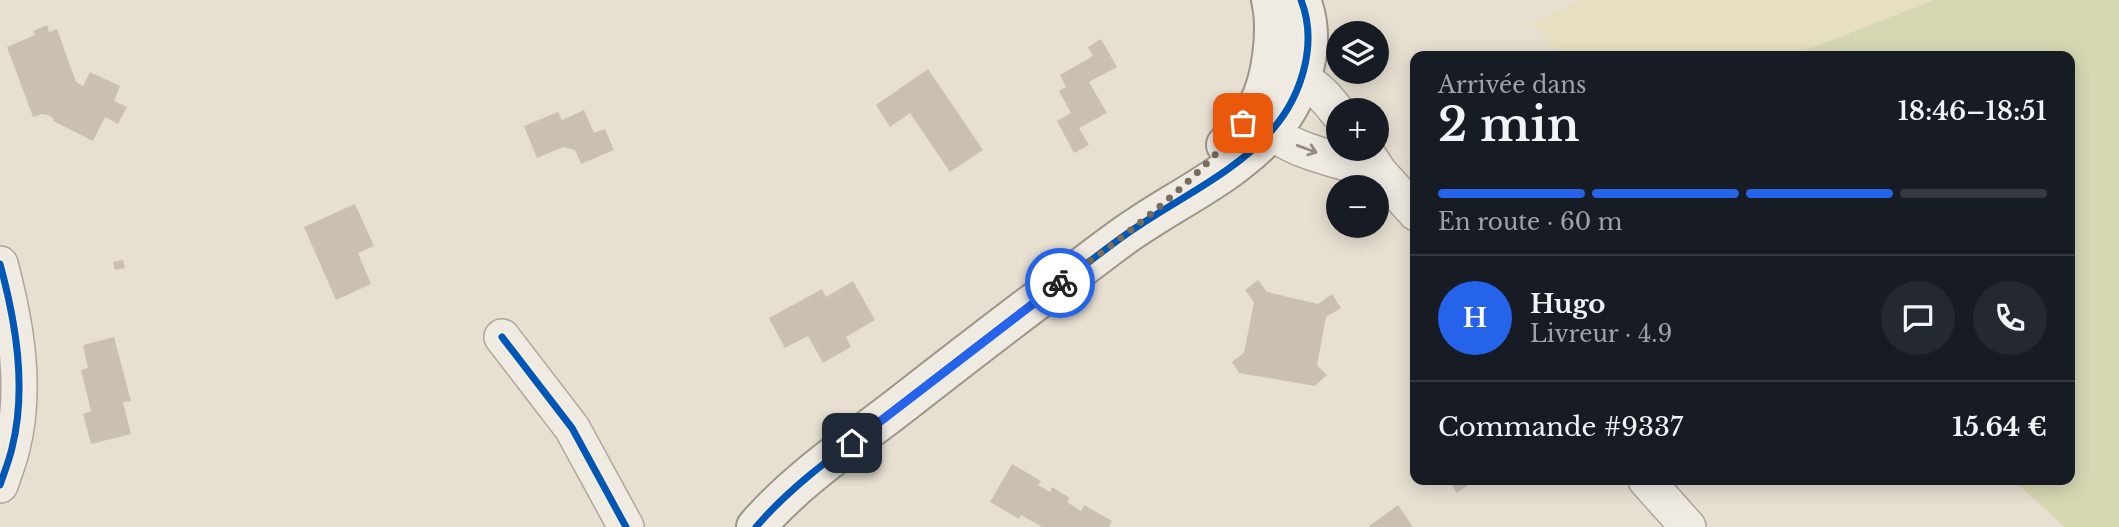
<!DOCTYPE html>
<html lang="fr">
<meta charset="utf-8">
<style>
body{margin:0;font-family:"Libre Baskerville",serif;background:#242831;color:#f1f3f6;height:100vh;display:flex;flex-direction:column;font-size:26px;white-space:nowrap}
*{box-sizing:border-box;margin:0}
p{font-size:23px;color:#9ea1a6}
.icon{flex:none;width:38px;height:38px;fill:none;stroke:currentColor;stroke-width:2;stroke-linecap:round;stroke-linejoin:round}
.map{position:relative;flex:1;overflow:hidden}
.details{position:absolute;left:1410px;top:51px;width:665px;height:434px;display:flex;flex-direction:column;background:#171b24;border-radius:14px;box-shadow:0 4px 18px #0003}
.details>*{flex:none}
.tools{position:absolute;left:1326px;top:21px;display:grid;gap:14px}
.tools a{display:grid;place-items:center;width:63px;height:63px;border-radius:50%;background:#171b24;box-shadow:0 4px 18px #0003;font-size:35px}
.pin{position:absolute;display:grid;place-items:center;width:60px;height:60px;color:#fff;margin:-30px;border-radius:14px;box-shadow:0 4px 10px #0006}
.courier{position:absolute;display:grid;place-items:center;width:70px;height:70px;margin:-35px;border:5px solid #2563eb;border-radius:50%;background:#fff;color:#222;box-shadow:0 2px 9px #0007}
.summary em{font-style:normal;font-weight:600}
.summary div{display:flex;flex-direction:column-reverse}
.summary{display:flex;align-items:center;justify-content:space-between;height:119px;padding:0 28px}
h1{font-size:46px;font-weight:600;line-height:52px}
.bar{display:grid;grid-template-columns:repeat(4,1fr);gap:10px 7px;align-content:center;height:84px;padding:0 28px}
.bar i{height:9px;border-radius:5px;background:#363941}
.bar .active{background:#2563eb}
.bar p{grid-column:span 4}
.line{display:flex;align-items:center;gap:18px;padding:0 28px;border-top:2px solid #363941}
.line div{flex:1}
.round{display:grid;place-items:center;flex:none;width:74px;height:74px;border-radius:37px;background:#242831}
.map>svg:first-child{display:block}
.farmland{fill:#e6dfc2}
.green{fill:#d6d7b3}
.building{fill:#cbbfb2}
.lines{fill:none;stroke-linecap:round;stroke-linejoin:round}
.street-casing{stroke:#ada599;stroke-width:38}
.secondary-casing{stroke:#9c958a;stroke-width:42}
.street{stroke:#efebe3;stroke-width:35}
.secondary{stroke:#efebe3;stroke-width:38}
.cycleway-casing{stroke:#f7eed8;stroke-width:11}
.cycleway{stroke:#0057b8;stroke-width:7}
.oneway{stroke:#968c82}
.done{stroke:#786c5e;stroke-width:7;stroke-dasharray:0 12.6}
.route{stroke:#2563eb;stroke-width:9}
</style>
<div class="map">
<svg width="2119" height="527" viewBox="0 0 2119 527">
<rect width="100%" height="100%" fill="#e7e0d1"/>
<!-- farmland -->
<path class="farmland" d="M1580,0H1934L1791,56H1562L1531,23Z"/>
<!-- green -->
<path class="green" d="M1934,0H2119V527H2065L2013,480H2070V56H1791Z"/>
<!-- building -->
<path class="building" d="M47,25L49,32L57,29L76,82L83,86L90,72L120,86L114,101L127,107L118,124L105,117L93,141L53,121L54,119L48,115L42,114L33,117L7,47L35,35L33,31Z
M1101,39L1117,67L1089,82L1107,113L1079,128L1089,145L1074,153L1057,121L1071,113L1059,91L1066,87L1060,75L1093,56L1088,47Z
M928,69L983,150L950,172L910,113L890,127L876,105Z
M584,110L594,133L605,129L614,150L581,164L575,150L563,147L537,158L524,126L558,112L562,120Z
M355,204L374,246L358,253L371,284L336,300L304,227Z
M123,260L125,268L115,270L113,262Z
M1258,280L1267,292L1318,304L1332,294L1341,308L1326,317L1317,365L1327,375L1315,386L1239,373L1232,362L1244,353L1254,302L1245,290Z
M853,281L875,320L846,337L851,347L823,363L808,336L785,348L769,318L822,289L826,297Z
M114,337L131,401L123,402L131,434L91,444L83,414L91,411L81,370L88,368L83,345Z
M1012,464L1041,481L1038,485L1050,492L1052,487L1070,498L1067,502L1081,511L1084,505L1112,521L1109,527H1042L1021,515L1019,519L990,502Z
M1451,480H1481L1480,485L1470,484L1457,493L1449,481Z
M1398,505L1413,527H1368Z"/>
<g class="lines">
<defs>
<path id="street" d="M1273,79C1308,74 1319,89 1339,114
M1256,107C1261,115 1266,124 1272,131C1292,152 1351,163 1379,172L1364,149
M1379,172L1416,213
M0,264C16,323 27,388 12,448C9,461 4,473 0,485
M502,337L572,428L626,527
M1646,480L1688,527"/>
<path id="secondary" d="M1226,145C1236,133 1249,120 1257,107C1272,80 1278,30 1271,0
M756,527C798,478 855,441 906,401C961,358 1015,316 1071,275C1094,259 1116,240 1140,225C1185,195 1237,171 1273,129C1302,95 1318,43 1301,0"/>
</defs>
<!-- street casing -->
<use href="#street" class="street-casing"/>
<!-- secondary casing -->
<use href="#secondary" class="secondary-casing"/>
<!-- street -->
<use href="#street" class="street"/>
<!-- secondary -->
<use href="#secondary" class="secondary"/>
<defs>
<path id="cycleway" d="M0,264C16,323 27,388 12,448C9,461 4,473 0,485
M502,337L572,428L626,527
M756,527C798,478 855,441 906,401C961,358 1015,316 1071,275C1094,259 1116,240 1140,225C1185,195 1237,171 1273,129C1302,95 1318,43 1301,0"/>
</defs>
<!-- cycleway casing -->
<use href="#cycleway" class="cycleway-casing"/>
<!-- cycleway -->
<use href="#cycleway" class="cycleway"/>
</g>
<!-- one-way arrows -->
<defs><path id="oneway-shaft" d="M-6 0H5M1.5-3L5.5 0L1.5 3" fill="none" stroke-width="1.6" stroke-linecap="round" stroke-linejoin="round" transform="scale(1.75)"/></defs>
<use class="oneway" href="#oneway-shaft" transform="translate(1307 149) rotate(20)"/>
<g class="lines">
<!-- done -->
<path class="done" d="M1060,283C1127,234 1190,188 1243,123"/>
<!-- route -->
<path class="route" d="M852,443L1060,283"/>
</g>
</svg>
<div class="tools">
<a><svg class="icon" aria-label="layers" viewBox="0 0 24 24"><path d="M12 4l9 5-9 5-9-5zM3 14l9 5 9-5"/></svg></a>
<a>+</a>
<a>−</a>
</div>
<div class="pin" style="left:1243px;top:123px;background:#ea580c"><svg class="icon" aria-label="bag" viewBox="0 0 24 24"><path d="M5 8h14l-1 12H6zM9 8a3 3 0 0 1 6 0"/></svg></div>
<div class="pin" style="left:852px;top:443px;background:#1f2937"><svg class="icon" aria-label="home" viewBox="0 0 24 24"><path d="M3 11l9-7 9 7M6 9v11h12V9"/></svg></div>
<div class="courier" style="left:1060px;top:283px"><svg class="icon" aria-label="bike" viewBox="0 0 24 24"><circle cx="6" cy="16" r="4"/><circle cx="18" cy="16" r="4"/><path d="M6 16l4-8h5l3 8M10 8l3 8H6M13 5h3"/></svg></div>
<section class="details">
<div class="summary"><div><h1>2 min</h1><p>Arrivée dans</p></div><em>18:46–18:51</em></div>
<div class="bar"><i class="active"></i><i class="active"></i><i class="active"></i><i></i><p>En route · 60 m</p></div>
<div class="line" style="height:126px"><b class="round" style="background:#2563eb;color:#fff">H</b><div><b>Hugo</b><p>Livreur · 4.9</p></div><a class="round"><svg class="icon" aria-label="chat" viewBox="0 0 24 24"><path d="M4 5h16v11H9l-5 4z"/></svg></a><a class="round"><svg class="icon" aria-label="phone" viewBox="0 0 24 24"><path d="M5 4h4l2 5-3 2q2 4 5 5l2-3 5 2v4C11 20 4 13 5 4z"/></svg></a></div>
<div class="line" style="height:91px"><div>Commande #9337</div><b>15.64 €</b></div>
</section>
</div>
